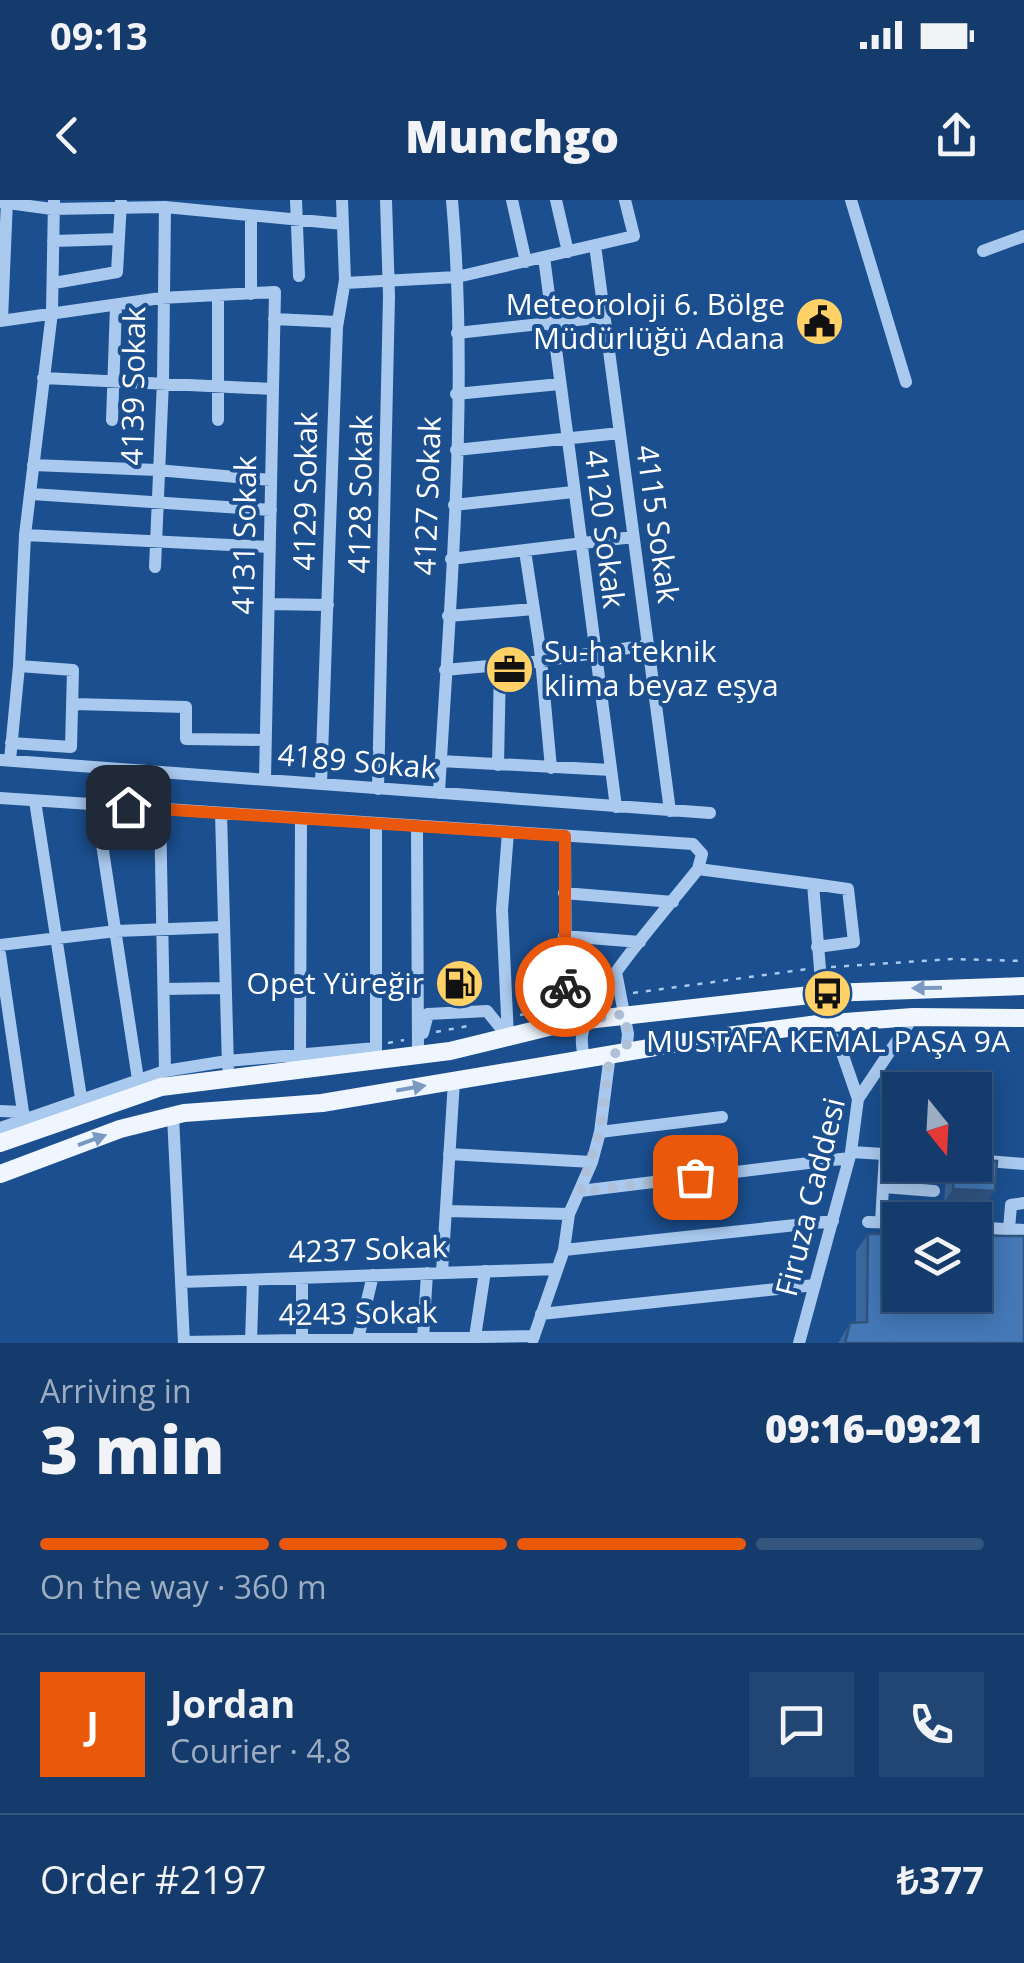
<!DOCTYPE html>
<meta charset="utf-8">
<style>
body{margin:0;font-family:"Open Sans",sans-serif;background:#214673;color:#f1f3f6;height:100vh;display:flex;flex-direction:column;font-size:38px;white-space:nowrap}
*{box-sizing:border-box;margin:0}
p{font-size:32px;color:#9dadc1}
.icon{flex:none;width:55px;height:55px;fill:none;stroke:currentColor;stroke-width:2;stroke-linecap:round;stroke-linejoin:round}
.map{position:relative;height:1143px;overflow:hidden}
.panel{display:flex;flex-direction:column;background:#143b6b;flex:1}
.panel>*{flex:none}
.needle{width:65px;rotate:162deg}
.controls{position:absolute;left:882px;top:872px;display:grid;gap:20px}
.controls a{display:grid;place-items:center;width:110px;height:110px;border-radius:0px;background:#143b6b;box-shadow:0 5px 25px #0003,0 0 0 2px #33557e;font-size:50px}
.pin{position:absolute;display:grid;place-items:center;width:85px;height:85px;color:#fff;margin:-42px;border-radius:20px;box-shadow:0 5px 15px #0006}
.courier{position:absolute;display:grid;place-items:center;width:100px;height:100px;margin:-50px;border:8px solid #ea580c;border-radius:50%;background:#fff;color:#222;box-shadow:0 2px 12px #0007}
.head em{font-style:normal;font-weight:800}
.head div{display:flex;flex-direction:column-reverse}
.head{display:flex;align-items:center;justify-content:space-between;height:170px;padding:0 40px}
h1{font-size:65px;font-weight:800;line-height:75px}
.bar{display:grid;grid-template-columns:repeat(4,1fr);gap:15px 10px;align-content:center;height:120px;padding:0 40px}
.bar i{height:12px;border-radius:8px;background:#33557e}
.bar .active{background:#ea580c}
.bar p{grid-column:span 4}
.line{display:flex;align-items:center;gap:25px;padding:0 40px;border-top:2px solid #33557e}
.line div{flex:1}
.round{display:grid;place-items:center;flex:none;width:105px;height:105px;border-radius:0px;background:#214673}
.status{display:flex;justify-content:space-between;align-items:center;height:70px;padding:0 50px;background:#143b6b;direction:ltr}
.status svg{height:28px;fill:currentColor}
header{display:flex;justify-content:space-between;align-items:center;height:130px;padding:0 40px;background:#143b6b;font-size:45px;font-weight:800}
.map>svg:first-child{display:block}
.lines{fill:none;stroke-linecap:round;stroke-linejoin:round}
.path{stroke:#a9c9ee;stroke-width:2.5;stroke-dasharray:5 8;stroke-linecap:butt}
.minor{stroke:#a9c9ee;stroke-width:12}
.major{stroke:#f0f6ff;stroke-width:18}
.wall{fill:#3a679d}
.shaded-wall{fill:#305480}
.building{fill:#4478b7;stroke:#305480;stroke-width:2.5}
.oneway{fill:#7b9ac1}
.done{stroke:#afc1d8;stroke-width:10;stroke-dasharray:0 18}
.route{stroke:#ea580c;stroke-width:12}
.labels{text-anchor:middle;stroke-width:8;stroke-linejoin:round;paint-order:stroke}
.poi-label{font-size:30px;fill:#fff;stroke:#1b4f8f;text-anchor:end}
.street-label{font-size:30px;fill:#fff;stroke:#1b4f8f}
</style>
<div class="status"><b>09:13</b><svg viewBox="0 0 49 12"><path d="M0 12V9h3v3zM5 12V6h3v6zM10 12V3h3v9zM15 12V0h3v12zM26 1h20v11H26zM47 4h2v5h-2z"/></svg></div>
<header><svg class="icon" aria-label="back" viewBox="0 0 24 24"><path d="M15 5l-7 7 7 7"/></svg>Munchgo<svg class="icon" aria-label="share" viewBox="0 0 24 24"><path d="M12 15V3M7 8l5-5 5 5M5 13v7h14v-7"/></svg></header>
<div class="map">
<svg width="1024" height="1143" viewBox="0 0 1024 1143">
<rect width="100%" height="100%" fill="#1b4f8f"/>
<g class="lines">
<!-- path -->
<path class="path" d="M831,767L952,759L1024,761
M633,793L808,769
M520,815L556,807
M436,832L473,825
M388,843L404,840"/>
<!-- minor -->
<path class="minor" d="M296,0L299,76
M512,0L526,62
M556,0L568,52
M851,0L906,182
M0,2L52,9L165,7L343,24
M251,16V94
M53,41L119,39
M595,45L670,611
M983,51L1024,36
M544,57L616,607
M54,83L117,72L121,2
M345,83L457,77L634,36L625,0
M274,119L338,122
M2,120L7,0
M0,121L161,98L275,92L265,579
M457,133L605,117
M43,178L273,189
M456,194L560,184
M112,220L116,106
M218,220V97
M456,250L620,233
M33,265L157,270L271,280
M32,294L271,310
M454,305L573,292
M25,335L270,347
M525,351L540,449L551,568
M451,359L633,337
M155,367L163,181L165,7
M269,404L328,405
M448,416L534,409
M445,470L541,461L649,445
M74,504L186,507V539L266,540
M11,543L71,547L73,470L19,466
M0,560L710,613
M10,560L19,466L25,335L52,112L54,0
M440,561L611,570
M498,565L500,465
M321,584L337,127L345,80L342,0
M378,589L389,96L386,0
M439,593C450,397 469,196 452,0
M0,598L693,644L702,654L698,669C672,703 586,798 582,836C581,843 583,852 584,859
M35,601L82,904
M96,605L139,886
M160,609L165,871
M221,613L228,867
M417,626L418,855
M565,636L566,823
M698,669L813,684L822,793
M813,684L848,689L854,742L817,747
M564,693L673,702
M564,736L640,742
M0,745L116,731L224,727
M0,754L23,912
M616,772L628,834L626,852
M164,789L225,788
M818,824L839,844L858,899
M423,833L428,814L487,811L508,837
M508,837L502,710L508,632
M376,853V624
M300,858L301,619
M0,911L23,912L25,916
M173,916L184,1143
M0,928L165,871L227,861L376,848
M600,932L722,917
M851,952L900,955
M449,954L592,962
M975,960L1024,964
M883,987L934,991
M580,991L849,958
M446,1011L569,1014
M868,1022L900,1023
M881,1022L885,954
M987,1028L1024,1030
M1009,1029L1011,1005L1024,1003
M564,1050L833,1021
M442,1072L454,881
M181,1082L557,1069
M541,1114L815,1085
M475,1137L485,1071
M423,1138L427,1073
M533,1139L564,1050L569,1014L592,962L600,932L610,854
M251,1141L253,1080
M184,1142L534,1136
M302,1143V1078
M357,1143L373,1075
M799,1143L851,952L858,899L913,817"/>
<!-- major -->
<path class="major" d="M0,943L161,887L450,851L569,822L828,793L1024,786
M0,974L120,929L184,913L322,903L697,840L818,824L913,817L1024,818"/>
</g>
<!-- wall -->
<path class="wall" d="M951,965H975L986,1004L944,1002L946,972Z
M868,1034L1024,1143H838L850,1123H856V1051Z"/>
<!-- shaded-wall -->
<path class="shaded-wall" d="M953,989L995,991L986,1004L944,1002Z"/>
<!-- building -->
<path class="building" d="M975,960L997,961L995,991L953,989L955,965H975Z
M868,1034H900V1095H975V1036H1024V1143H845L850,1123L867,1122Z"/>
<!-- one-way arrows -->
<defs><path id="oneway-solid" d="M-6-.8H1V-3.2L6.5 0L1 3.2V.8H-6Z" transform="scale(2.5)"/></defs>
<g class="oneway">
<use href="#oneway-solid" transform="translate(927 788) rotate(179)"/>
<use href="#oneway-solid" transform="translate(411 888) rotate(-10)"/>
<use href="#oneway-solid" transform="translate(92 940) rotate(-20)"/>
</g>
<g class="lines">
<!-- done -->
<path class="done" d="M565,787L566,823L624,814L628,834L626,852L610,854L600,932L580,992L695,977"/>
<!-- route -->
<path class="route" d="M128,607L565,636V787"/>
</g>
<!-- icons -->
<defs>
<symbol id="civic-disc" viewBox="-11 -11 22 22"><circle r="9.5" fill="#ffd166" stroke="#1b4f8f"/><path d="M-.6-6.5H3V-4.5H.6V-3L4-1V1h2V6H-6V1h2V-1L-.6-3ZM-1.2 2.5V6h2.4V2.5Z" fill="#111"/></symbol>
<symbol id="office-disc" viewBox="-11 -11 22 22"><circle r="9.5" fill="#ffd166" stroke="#1b4f8f"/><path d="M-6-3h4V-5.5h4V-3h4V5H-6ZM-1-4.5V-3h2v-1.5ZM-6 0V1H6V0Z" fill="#111"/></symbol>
<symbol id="fuel-disc" viewBox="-11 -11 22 22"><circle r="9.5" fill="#ffd166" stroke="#1b4f8f"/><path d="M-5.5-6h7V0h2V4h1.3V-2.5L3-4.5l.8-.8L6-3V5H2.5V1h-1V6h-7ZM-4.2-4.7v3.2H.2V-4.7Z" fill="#111"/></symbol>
<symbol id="bus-disc" viewBox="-11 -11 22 22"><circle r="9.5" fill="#ffd166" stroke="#1b4f8f"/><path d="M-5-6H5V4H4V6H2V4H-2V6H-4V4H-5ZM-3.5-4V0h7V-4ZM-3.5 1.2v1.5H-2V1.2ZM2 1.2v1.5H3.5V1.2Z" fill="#111"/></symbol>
</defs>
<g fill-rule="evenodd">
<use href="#civic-disc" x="792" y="94" width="55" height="55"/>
<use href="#office-disc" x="482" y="442" width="55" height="55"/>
<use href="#fuel-disc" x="432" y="756" width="55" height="55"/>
<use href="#bus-disc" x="800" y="766" width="55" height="55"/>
</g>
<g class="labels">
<!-- poi labels -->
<g class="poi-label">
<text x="785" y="115">Meteoroloji 6. Bölge<tspan x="785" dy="34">Müdürlüğü Adana</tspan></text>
<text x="544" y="462" text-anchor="start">Su-ha teknik<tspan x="544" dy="34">klima beyaz eşya</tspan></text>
<text x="424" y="794">Opet Yüreğir</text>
<text x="828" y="852" text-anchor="middle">MUSTAFA KEMAL PAŞA 9A</text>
</g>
<!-- street labels -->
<g class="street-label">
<text transform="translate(134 186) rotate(-89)" y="10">4139 Sokak</text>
<text transform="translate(306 291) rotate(-89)" y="10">4129 Sokak</text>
<text transform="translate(361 294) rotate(-89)" y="10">4128 Sokak</text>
<text transform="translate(428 296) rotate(-88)" y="10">4127 Sokak</text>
<text transform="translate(657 324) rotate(82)" y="10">4115 Sokak</text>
<text transform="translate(604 329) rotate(83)" y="10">4120 Sokak</text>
<text transform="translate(245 335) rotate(-89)" y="10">4131 Sokak</text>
<text transform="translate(357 562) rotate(5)" y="10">4189 Sokak</text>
<text transform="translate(811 997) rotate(-76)" y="10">Firuza Caddesi</text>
<text transform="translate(368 1050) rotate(-2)" y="10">4237 Sokak</text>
<text transform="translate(358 1114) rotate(-1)" y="10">4243 Sokak</text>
</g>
</g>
</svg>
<div class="controls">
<a><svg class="needle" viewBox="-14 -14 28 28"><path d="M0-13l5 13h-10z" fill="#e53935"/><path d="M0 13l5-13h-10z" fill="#9dadc1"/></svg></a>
<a><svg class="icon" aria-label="layers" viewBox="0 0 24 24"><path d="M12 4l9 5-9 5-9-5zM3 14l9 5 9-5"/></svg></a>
</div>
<div class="pin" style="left:695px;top:977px;background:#ea580c"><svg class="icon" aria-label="bag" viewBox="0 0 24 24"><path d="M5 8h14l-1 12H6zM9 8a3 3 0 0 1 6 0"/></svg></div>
<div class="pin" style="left:128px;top:607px;background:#1f2937"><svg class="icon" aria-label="home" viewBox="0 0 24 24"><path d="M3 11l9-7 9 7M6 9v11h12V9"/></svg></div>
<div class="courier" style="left:565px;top:787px"><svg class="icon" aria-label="bike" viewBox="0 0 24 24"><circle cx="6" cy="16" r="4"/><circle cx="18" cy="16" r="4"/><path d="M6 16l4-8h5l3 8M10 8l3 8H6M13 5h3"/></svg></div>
</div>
<section class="panel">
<div class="head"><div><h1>3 min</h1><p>Arriving in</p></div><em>09:16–09:21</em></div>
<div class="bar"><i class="active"></i><i class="active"></i><i class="active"></i><i></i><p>On the way · 360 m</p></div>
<div class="line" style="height:180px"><b class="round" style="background:#ea580c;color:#fff">J</b><div><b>Jordan</b><p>Courier · 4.8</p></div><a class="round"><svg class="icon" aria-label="chat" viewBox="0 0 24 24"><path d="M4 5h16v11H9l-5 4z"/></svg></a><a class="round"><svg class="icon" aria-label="phone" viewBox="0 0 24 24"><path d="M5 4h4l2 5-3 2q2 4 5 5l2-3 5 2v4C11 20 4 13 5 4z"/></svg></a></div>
<div class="line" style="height:130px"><div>Order #2197</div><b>₺377</b></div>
</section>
